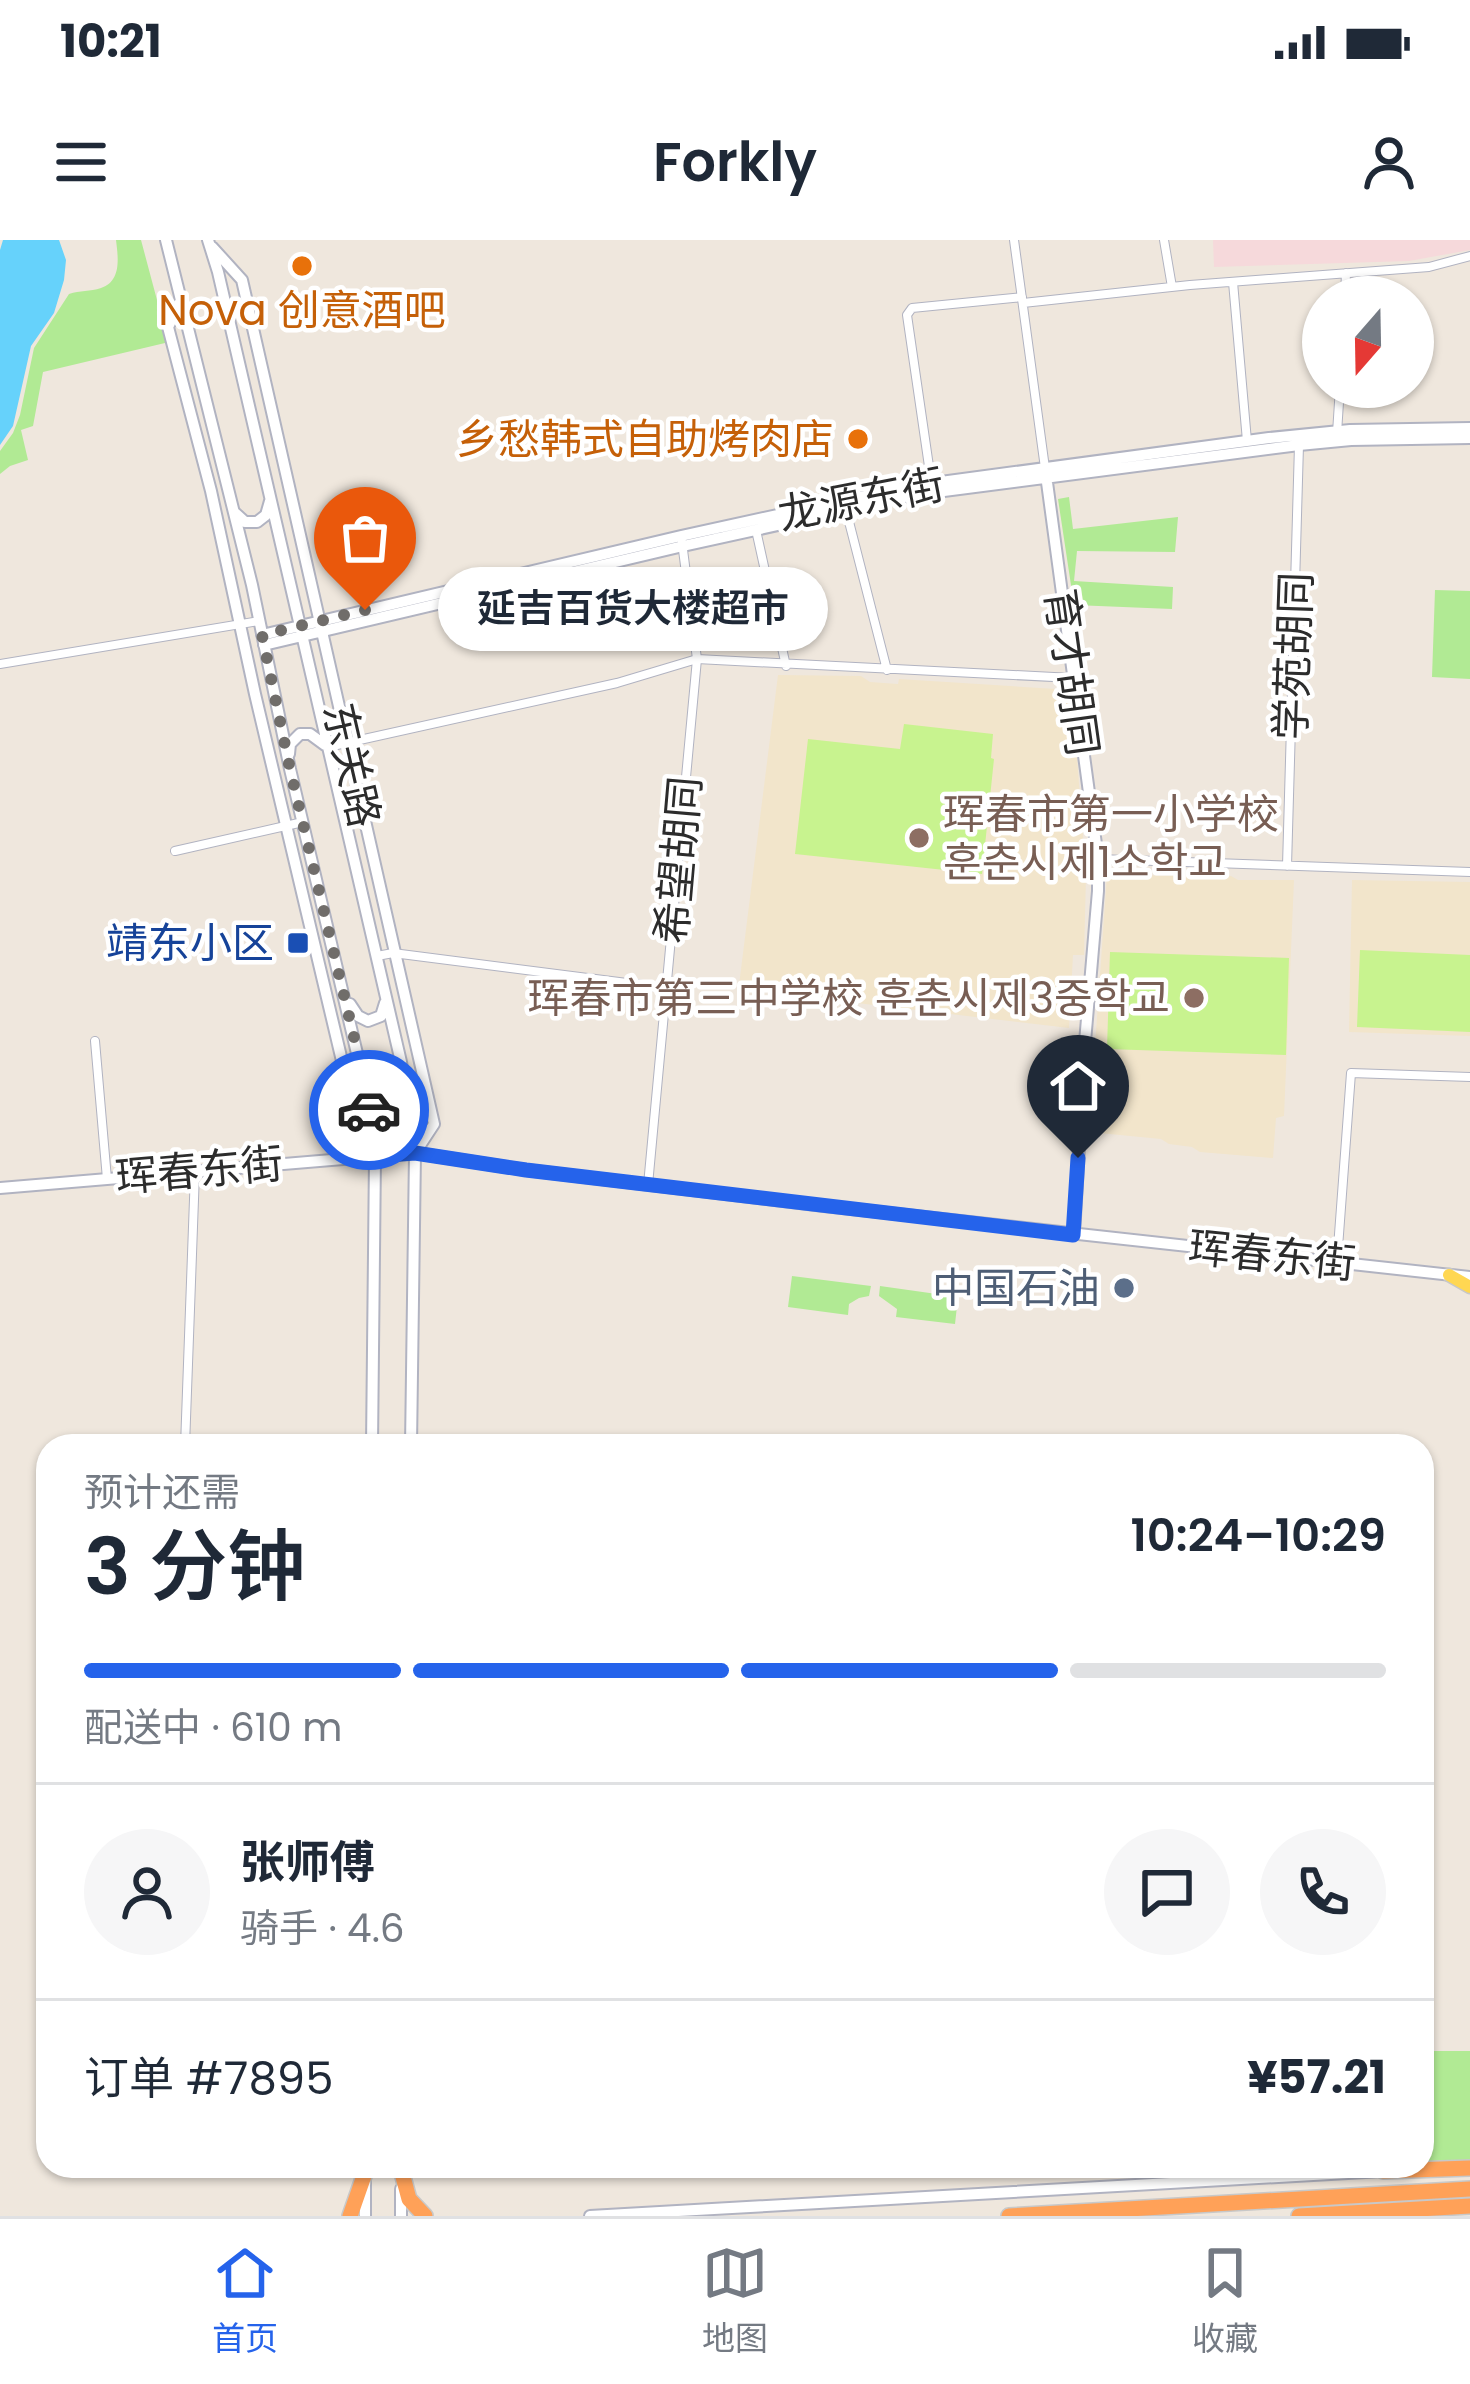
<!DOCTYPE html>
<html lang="zh">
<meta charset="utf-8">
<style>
body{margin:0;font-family:Poppins,"Noto Sans SC","Noto Sans KR",sans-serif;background:#f6f6f7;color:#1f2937;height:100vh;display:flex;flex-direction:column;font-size:45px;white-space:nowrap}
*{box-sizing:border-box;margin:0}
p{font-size:39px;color:#747a83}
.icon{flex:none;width:66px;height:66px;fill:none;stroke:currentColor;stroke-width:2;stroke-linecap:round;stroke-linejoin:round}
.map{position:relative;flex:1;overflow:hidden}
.sheet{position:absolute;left:36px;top:1194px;width:1398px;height:744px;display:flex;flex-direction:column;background:#fff;border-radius:36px;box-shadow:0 3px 9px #0004}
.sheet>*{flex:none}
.needle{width:78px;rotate:200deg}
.tools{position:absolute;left:1302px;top:36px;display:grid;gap:24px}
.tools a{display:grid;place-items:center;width:132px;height:132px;border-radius:50%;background:#fff;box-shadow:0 3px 9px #0004;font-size:60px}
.pin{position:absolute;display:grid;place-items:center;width:102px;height:102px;color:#fff;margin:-123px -51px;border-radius:50% 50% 50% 0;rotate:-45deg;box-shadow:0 0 12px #0007}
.pin .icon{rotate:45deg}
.courier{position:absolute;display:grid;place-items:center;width:120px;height:120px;margin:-60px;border:9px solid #2563eb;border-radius:50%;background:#fff;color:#222;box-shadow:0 3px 15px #0007}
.bubble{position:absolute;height:84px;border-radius:42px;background:#fff;box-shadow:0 3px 9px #0004;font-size:39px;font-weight:600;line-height:84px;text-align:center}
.overview em{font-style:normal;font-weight:600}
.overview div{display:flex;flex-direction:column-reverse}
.overview{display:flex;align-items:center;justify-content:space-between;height:204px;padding:0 48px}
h1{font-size:78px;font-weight:600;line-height:90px}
.bar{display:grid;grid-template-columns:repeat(4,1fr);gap:18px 12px;align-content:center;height:144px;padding:0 48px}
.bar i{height:15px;border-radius:9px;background:#e0e1e3}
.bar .selected{background:#2563eb}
.bar p{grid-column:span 4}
.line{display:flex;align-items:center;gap:30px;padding:0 48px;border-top:3px solid #e0e1e3}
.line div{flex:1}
.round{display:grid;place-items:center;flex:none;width:126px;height:126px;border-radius:63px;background:#f6f6f7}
.status{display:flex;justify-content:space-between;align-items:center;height:84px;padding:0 60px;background:#fff;direction:ltr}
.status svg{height:33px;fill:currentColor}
header{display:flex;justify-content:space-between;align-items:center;height:156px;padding:0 48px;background:#fff;font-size:54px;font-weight:600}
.tabs{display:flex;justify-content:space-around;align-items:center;height:168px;border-top:3px solid #e0e1e3;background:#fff;font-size:33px;color:#747a83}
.tabs a{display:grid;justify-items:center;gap:6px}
.tabs .selected{color:#2563eb}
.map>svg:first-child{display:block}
.education{fill:#f2e5cb}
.medical{fill:#f6d9db}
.green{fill:#b1ea94}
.pitch{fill:#c8f38f}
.water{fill:#66d2fb}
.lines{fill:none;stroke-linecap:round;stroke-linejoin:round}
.street-casing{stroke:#b1b3c1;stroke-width:10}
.secondary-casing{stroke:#b1b3c1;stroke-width:14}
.primary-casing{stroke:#c8c8c8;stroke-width:15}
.highway-casing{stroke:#c8c8c8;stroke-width:18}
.street{stroke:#fff;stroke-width:8}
.secondary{stroke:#fff;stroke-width:10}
.primary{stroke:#ffd752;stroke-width:12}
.highway{stroke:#ffa158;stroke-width:15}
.done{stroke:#706d6a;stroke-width:12;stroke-dasharray:0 21.6}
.route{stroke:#2563eb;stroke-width:15}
.food-dot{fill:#e8710a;stroke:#fff;stroke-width:4.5}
.education-dot{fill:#8d6e63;stroke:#fff;stroke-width:4.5}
.transit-dot{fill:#1a4fb4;stroke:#fff;stroke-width:4.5}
.service-dot{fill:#5c6f8a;stroke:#fff;stroke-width:4.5}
.labels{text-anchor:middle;stroke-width:9;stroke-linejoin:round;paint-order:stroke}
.food-label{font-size:42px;fill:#c56008;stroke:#fff}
.street-label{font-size:42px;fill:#2c2c2c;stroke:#fff}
.education-label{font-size:42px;fill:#785e54;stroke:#fff;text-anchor:start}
.transit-label{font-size:42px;fill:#164399;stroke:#fff;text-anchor:end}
.service-label{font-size:42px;fill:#4e5e75;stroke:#fff;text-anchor:end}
</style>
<div class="status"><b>10:21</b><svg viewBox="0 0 49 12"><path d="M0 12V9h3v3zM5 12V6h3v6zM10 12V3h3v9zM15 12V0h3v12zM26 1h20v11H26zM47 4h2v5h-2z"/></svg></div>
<header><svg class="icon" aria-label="menu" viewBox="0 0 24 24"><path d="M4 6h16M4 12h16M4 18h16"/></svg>Forkly<svg class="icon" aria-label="person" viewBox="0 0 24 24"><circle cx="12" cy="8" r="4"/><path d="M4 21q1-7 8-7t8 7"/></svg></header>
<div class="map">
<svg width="1470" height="1976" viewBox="0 0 1470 1976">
<rect width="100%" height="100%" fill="#efe7dd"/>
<!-- education -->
<path class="education" d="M778,435L861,436L870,442L898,444L899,439L1072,450L1086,637L1084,715H1073L1069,788L865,764L739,745Z
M1107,635L1231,636L1238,640H1294L1284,876L1276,878L1273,918L1200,912L1192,907L1169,904L1161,899L1089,892Z
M1352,640L1470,642V796L1349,792Z"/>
<!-- medical -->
<path class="medical" d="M1213,0H1470V10L1409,21L1214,27Z"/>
<!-- green -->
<path class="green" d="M116,0H141L165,90V103L43,132L33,186L21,190L28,220L10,226L0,234V211L13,193L20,175L34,108L69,54C80,50 90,52 101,48C122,41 118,17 116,0Z
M1069,257L1073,289L1178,277L1175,312L1077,311L1074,341L1173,347L1172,369L1074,365L1058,259Z
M1435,350L1470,351V439L1432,437Z
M792,1036L871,1046L869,1056L859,1058L849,1064L848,1075L788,1067Z
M880,1046L958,1057L955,1084L896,1077L897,1069L879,1056Z
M1422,1811H1470V1923H1422Z"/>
<!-- pitch -->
<path class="pitch" d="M904,484L993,494L991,518L994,519L982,634L795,614L808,499L900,509Z
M1360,710L1470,715V792L1357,787Z
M1110,712L1289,718L1286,815L1107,809Z"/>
<!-- water -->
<path class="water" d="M3,0H59L66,20L64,40L54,73L31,106L13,186L0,205V10Z"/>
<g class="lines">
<defs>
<path id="street" d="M1014,0L1045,228
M1164,0L1172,47
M1233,42L1247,201
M1345,57L1346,33
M1023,63L1190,45L1429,27L1470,16
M1337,193L1340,147
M932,247L907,75L912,68L1022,57
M846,270L887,430
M756,290L786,426
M0,424L259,381
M328,507L617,443L697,419L1073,438
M175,611L303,582
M1098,619L1470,632
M1287,626L1299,205
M377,716L393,713L666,748
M95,801L107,939
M648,945L697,419L682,302
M1337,1021L1351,833L1470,837
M185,1206L195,932"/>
<path id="secondary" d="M166,0L252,345L290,529L367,856L375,916L372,1206
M208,0L218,32L401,822L415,913L411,1206
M212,7L242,40L434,884L415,913
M182,58L168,87L211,251L255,454L356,880L370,907
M1046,235L1098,619V651L1085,802L1074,995
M234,272L245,282H257L266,275L270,261
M262,395L681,296L911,246L1269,198L1350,190L1470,188
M264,405L683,306L913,255L1299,205L1351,200L1470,198
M289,514L290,504L300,494H310L325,505
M350,764L358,776L368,781L381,776L385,763
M0,948L415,913L526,930L824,966L1470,1037
M365,1976V1941
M401,1976V1949
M590,1976L1383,1931"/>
<path id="primary" d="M1449,1035L1470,1047"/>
<path id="highway" d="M1383,1931L1470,1928
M402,1933L409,1959L425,1976
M350,1976L365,1933
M1009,1976L1470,1949
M1299,1976L1470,1966"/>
</defs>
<!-- street casing -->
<use href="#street" class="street-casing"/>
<!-- secondary casing -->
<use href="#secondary" class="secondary-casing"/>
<!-- primary casing -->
<use href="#primary" class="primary-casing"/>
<!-- highway casing -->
<use href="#highway" class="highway-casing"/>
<!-- street -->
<use href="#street" class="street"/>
<!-- secondary -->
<use href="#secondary" class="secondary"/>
<!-- primary -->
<use href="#primary" class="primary"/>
<!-- highway -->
<use href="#highway" class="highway"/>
</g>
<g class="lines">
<!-- done -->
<path class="done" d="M365,370L262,395L290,529L363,835L369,870"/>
<!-- route -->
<path class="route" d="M369,870L375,916L415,913L526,930L1073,995L1078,918"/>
</g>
<!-- markers -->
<g class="food-dot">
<circle cx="302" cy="26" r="12"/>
<circle cx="858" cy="199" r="12"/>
</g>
<g class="education-dot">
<circle cx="919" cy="598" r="12"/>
<circle cx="1194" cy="758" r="12"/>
</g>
<rect class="transit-dot" x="286" y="691" width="24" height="24" rx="6"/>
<circle class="service-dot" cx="1124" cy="1048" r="12"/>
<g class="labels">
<!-- food labels -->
<g class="food-label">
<text x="302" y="85">Nova 创意酒吧</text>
<text x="834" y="214" text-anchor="end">乡愁韩式自助烤肉店</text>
</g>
<!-- street labels -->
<g class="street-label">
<text transform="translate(861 259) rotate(-11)" y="15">龙源东街</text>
<text transform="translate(1293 416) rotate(-88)" y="15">学苑胡同</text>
<text transform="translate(1072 432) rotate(82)" y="15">育才胡同</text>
<text transform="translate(352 525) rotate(77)" y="15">东关路</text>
<text transform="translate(678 620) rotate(-85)" y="15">希望胡同</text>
<text transform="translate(199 930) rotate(-5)" y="15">珲春东街</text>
<text transform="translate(1272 1015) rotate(6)" y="15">珲春东街</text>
</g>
<!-- education labels -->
<g class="education-label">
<text x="943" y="589">珲春市第一小学校<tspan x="943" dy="48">훈춘시제1소학교</tspan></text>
<text x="1170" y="773" text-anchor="end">珲春市第三中学校 훈춘시제3중학교</text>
</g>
<!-- transit labels -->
<g class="transit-label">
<text x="274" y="718">靖东小区</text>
</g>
<!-- service labels -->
<g class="service-label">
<text x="1100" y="1063">中国石油</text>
</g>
</g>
</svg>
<div class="tools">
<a><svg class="needle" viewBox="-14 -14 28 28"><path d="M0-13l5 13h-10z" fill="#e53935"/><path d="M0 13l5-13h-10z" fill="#747a83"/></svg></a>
</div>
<div class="pin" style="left:365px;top:370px;background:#ea580c"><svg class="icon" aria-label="bag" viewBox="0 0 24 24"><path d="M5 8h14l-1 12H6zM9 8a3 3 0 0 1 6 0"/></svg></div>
<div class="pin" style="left:1078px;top:918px;background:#1f2937"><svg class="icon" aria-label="home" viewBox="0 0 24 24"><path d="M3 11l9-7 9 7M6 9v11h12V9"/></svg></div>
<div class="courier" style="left:369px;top:870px"><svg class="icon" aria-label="car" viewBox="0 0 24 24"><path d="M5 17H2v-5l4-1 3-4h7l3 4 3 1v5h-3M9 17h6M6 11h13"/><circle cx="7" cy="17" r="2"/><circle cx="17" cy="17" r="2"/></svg></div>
<div class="bubble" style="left:438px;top:327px;width:390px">延吉百货大楼超市</div>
<section class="sheet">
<div class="overview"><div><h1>3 分钟</h1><p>预计还需</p></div><em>10:24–10:29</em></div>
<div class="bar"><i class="selected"></i><i class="selected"></i><i class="selected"></i><i></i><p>配送中 · 610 m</p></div>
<div class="line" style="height:216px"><a class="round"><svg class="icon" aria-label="person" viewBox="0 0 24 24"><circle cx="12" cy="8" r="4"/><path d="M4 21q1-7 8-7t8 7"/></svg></a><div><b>张师傅</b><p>骑手 · 4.6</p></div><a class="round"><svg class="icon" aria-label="chat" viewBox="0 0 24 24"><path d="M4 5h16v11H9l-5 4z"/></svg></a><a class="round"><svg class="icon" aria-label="phone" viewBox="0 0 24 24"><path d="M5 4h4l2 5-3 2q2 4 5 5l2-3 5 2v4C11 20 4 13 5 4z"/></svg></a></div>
<div class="line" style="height:156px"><div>订单 #7895</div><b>¥57.21</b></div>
</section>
</div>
<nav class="tabs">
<a class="selected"><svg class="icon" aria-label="home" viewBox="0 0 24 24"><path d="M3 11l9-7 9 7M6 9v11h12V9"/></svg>首页</a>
<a><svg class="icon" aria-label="map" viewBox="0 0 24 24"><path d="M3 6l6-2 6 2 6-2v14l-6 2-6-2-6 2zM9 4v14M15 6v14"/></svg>地图</a>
<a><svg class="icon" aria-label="saved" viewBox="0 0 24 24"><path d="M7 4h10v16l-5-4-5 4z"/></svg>收藏</a>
</nav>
